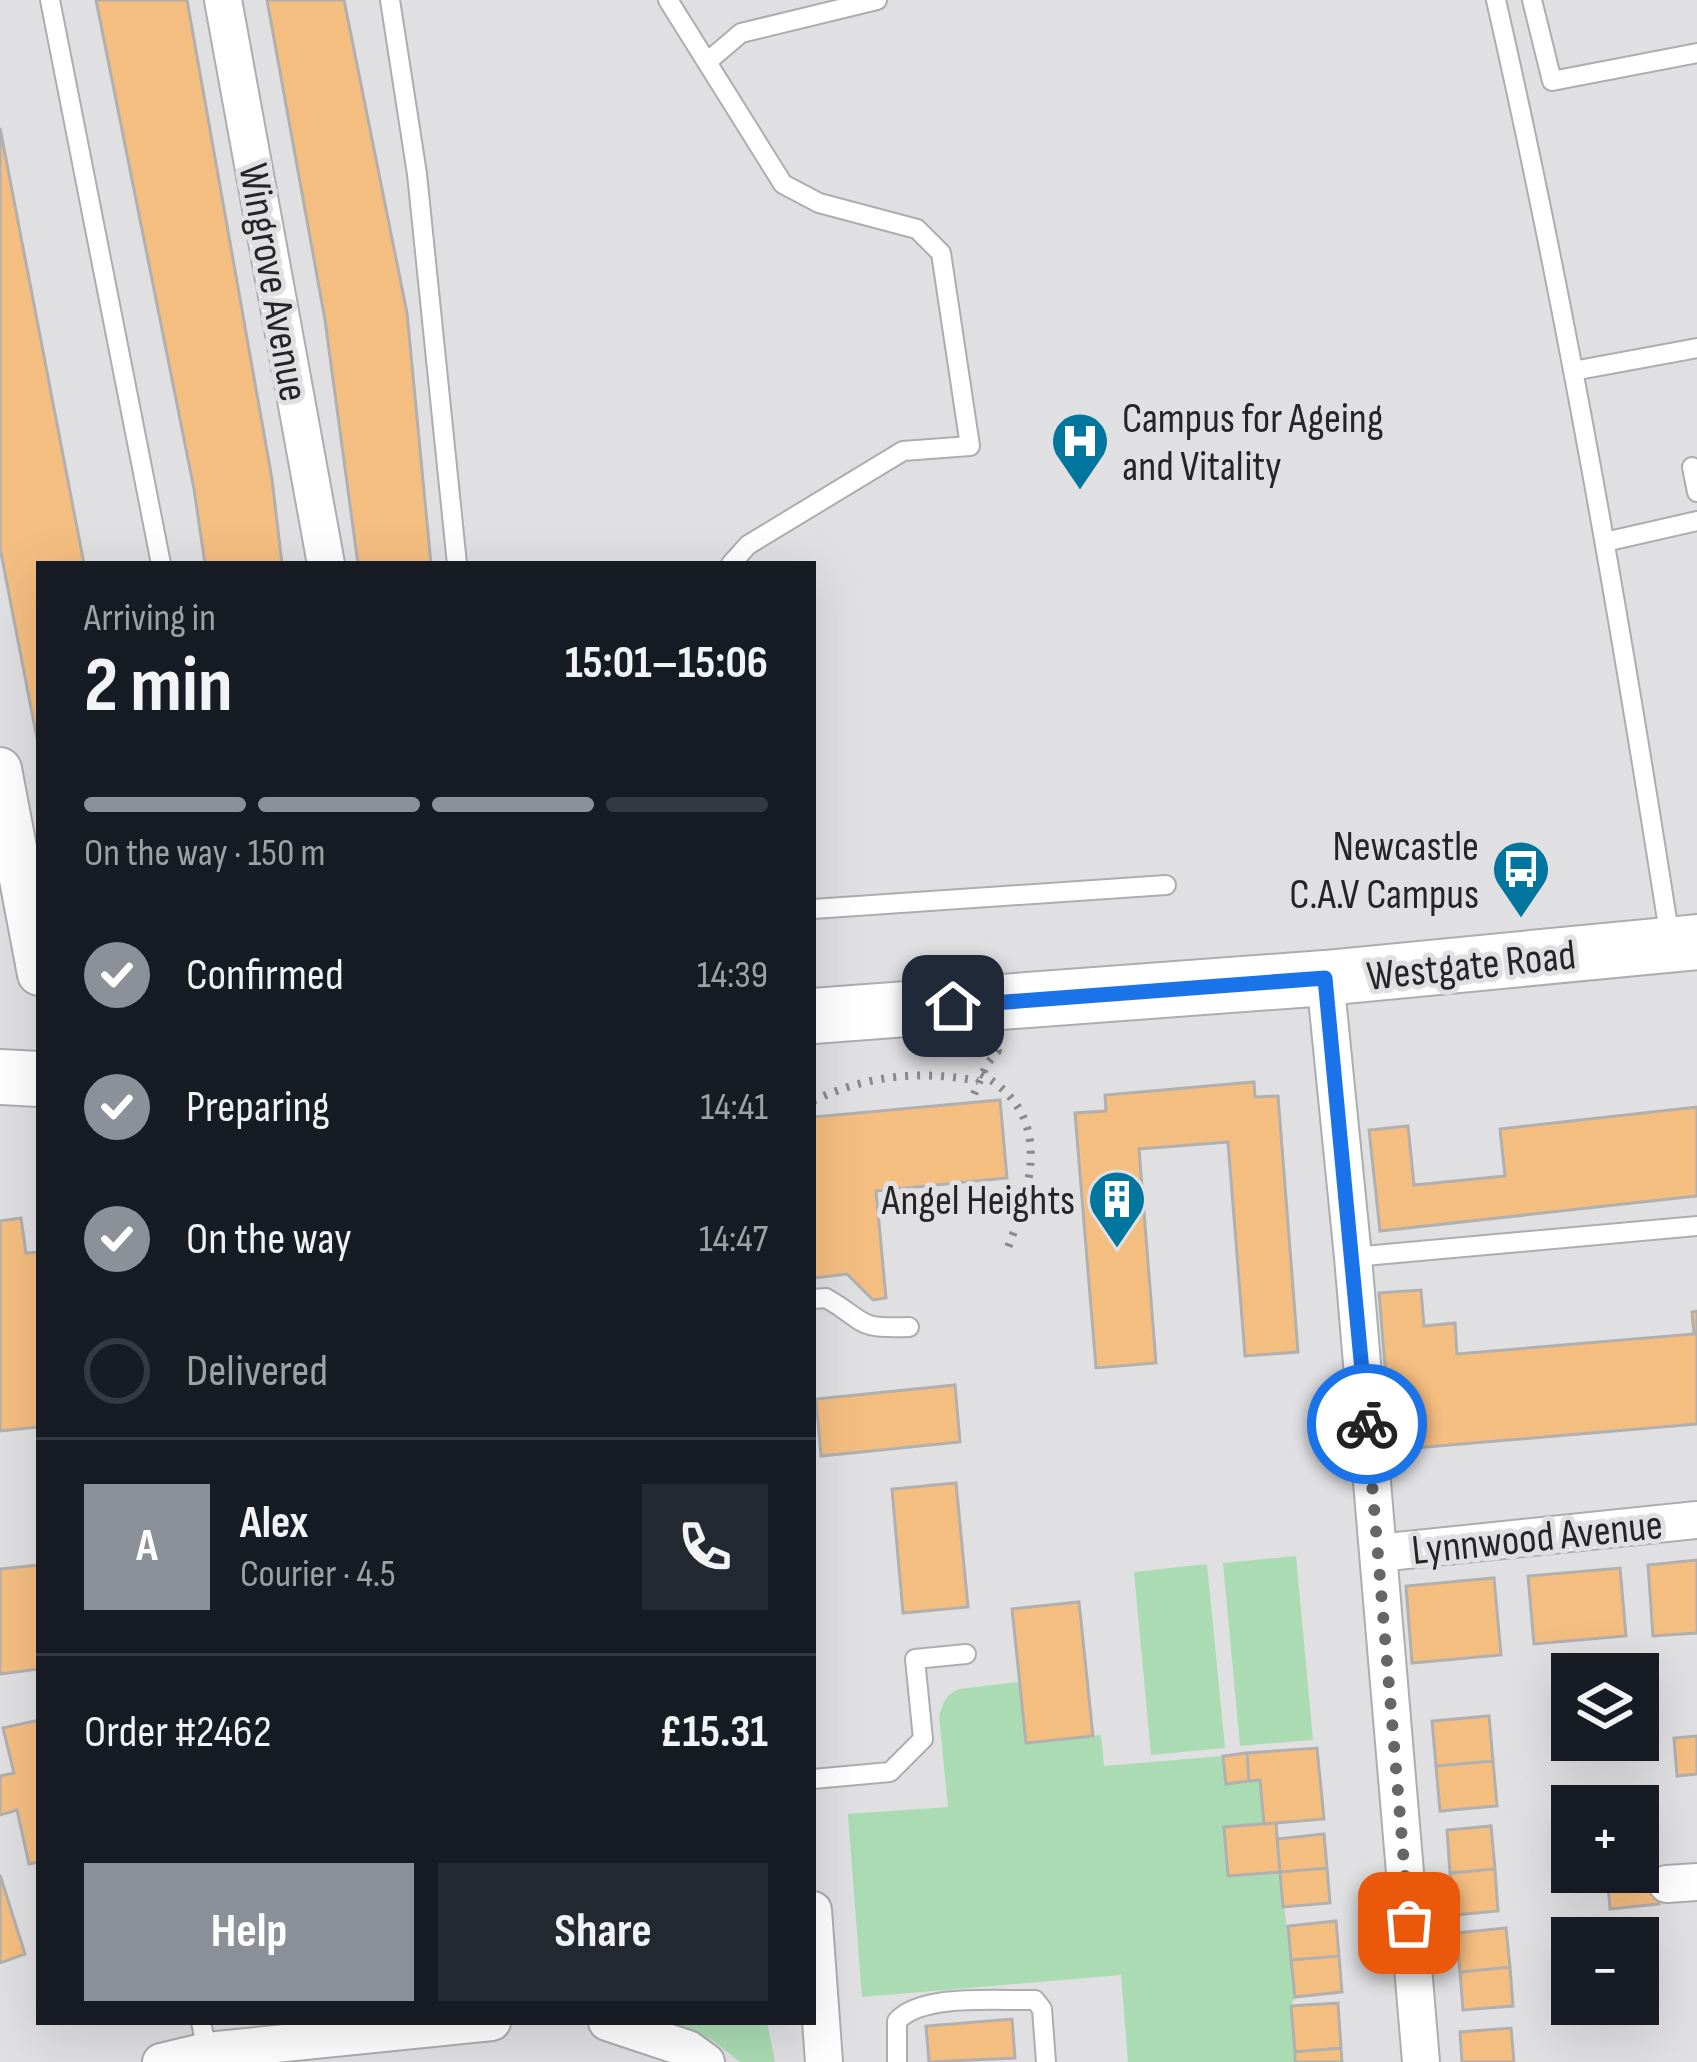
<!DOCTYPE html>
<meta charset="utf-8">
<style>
body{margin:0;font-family:"Sofia Sans Condensed",sans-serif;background:#242831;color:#f1f3f6;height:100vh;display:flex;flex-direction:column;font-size:45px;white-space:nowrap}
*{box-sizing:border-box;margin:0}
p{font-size:39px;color:#9ea1a6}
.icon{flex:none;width:66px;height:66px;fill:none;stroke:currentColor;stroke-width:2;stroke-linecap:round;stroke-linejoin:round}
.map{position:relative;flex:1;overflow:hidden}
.details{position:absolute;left:36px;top:561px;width:780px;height:1464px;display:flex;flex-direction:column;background:#171b24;border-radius:0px;box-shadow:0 12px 48px #0002}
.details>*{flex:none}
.buttons{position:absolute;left:1551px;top:1653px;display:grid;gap:24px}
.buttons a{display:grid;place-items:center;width:108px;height:108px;border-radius:0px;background:#171b24;box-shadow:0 12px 48px #0002;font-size:60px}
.pin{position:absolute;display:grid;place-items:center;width:102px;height:102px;color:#fff;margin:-51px;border-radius:24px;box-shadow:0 6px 18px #0006}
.courier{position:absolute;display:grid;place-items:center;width:120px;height:120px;margin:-60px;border:9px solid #1a73e8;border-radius:50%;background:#fff;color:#222;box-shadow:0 3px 15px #0007}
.overview em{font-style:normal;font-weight:700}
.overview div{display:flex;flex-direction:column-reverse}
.overview{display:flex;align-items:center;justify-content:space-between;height:204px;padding:0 48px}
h1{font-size:78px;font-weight:700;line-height:90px}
.bar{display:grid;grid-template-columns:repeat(4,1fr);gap:18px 12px;align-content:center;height:144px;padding:0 48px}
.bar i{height:15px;border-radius:9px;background:#363941}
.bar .on{background:#8c9099}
.bar p{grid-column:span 4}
.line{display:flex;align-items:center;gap:30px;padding:0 48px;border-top:3px solid #363941}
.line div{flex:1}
.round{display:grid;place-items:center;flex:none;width:126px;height:126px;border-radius:0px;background:#242831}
ol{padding:0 48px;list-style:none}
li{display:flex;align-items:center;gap:36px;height:132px}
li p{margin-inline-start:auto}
li .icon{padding:12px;border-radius:50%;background:#8c9099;color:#fff;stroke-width:4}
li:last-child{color:#9ea1a6}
li i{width:66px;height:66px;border:6px solid #363941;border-radius:50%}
.primary-button{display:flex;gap:24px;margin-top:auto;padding:24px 48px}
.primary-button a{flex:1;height:138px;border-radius:0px;background:#8c9099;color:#fff;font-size:48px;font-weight:700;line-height:138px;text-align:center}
.primary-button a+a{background:#242831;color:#f1f3f6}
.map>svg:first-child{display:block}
.green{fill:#aadbb2}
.building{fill:#f5be81;stroke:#b1b0ae;stroke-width:3}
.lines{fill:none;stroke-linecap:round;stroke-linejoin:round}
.service-casing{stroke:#acadaf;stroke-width:22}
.minor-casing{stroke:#acadaf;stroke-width:40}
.tertiary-casing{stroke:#acadaf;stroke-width:46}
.primary-casing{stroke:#acadaf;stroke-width:58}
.path{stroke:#8a8a8c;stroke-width:8;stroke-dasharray:3 9;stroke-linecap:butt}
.service{stroke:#fff;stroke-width:18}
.minor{stroke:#fff;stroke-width:36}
.tertiary{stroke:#fff;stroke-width:42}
.primary{stroke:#fff;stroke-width:54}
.done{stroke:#666668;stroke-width:12;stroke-dasharray:0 21.6}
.route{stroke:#1a73e8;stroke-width:15}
.labels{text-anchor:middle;stroke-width:10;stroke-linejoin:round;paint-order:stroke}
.street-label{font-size:42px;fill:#252526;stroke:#e0e0e3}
.poi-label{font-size:42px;fill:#252526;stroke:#e0e0e3;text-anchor:end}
</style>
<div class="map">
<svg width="1697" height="2062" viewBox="0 0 1697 2062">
<rect width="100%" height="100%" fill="#e0e0e3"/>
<!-- green -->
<path class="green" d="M1296,1556L1313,1740L1240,1746L1223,1563Z
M1207,1564L1225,1748L1151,1755L1134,1572Z
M1019,1682L1026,1743L1101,1735L1104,1766L1223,1756L1227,1783L1260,1780L1264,1824L1228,1876L1280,1872L1295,1997L1291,2006L1295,2062H1128L1121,1975L862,1997L848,1814L948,1807L939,1716C943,1703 946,1694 959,1689Z
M668,2022H767L775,2062H740L712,2040Z"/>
<!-- building -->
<path class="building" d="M96,0H187L272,479L282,564H205L194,489Z
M267,0H344L407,313L431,564H358L325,320Z
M0,128L84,564H39V749L0,548Z
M1254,1082L1255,1097L1278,1096L1298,1352L1245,1356L1228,1142L1139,1149L1156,1363L1096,1368L1075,1113L1106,1111L1105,1095Z
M1000,1100L1007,1178L876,1191L886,1298L873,1300L847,1274L814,1278L813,1117Z
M1697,1107V1196L1380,1231L1369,1130L1408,1126L1414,1185L1505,1176L1500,1129Z
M21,1218L26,1253L39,1252V1427L0,1431V1221Z
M1421,1290L1424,1326L1455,1323L1457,1354L1694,1334L1692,1312L1697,1311V1424L1392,1450L1379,1293Z
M955,1385L960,1442L821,1456L816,1399Z
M956,1483L968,1607L903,1613L892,1489Z
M1697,1560V1633L1653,1636L1648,1565Z
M39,1565V1669L0,1674V1569Z
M1620,1568L1626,1636L1534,1644L1528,1576Z
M1494,1578L1501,1655L1412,1663L1406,1586Z
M1079,1602L1093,1736L1026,1743L1012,1609Z
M1489,1716L1493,1761L1436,1766L1432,1721Z
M39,1720V1862L29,1864L17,1810L0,1815V1776L14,1773L3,1728Z
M1697,1736V1774L1677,1776L1674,1738Z
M1317,1748L1324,1819L1264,1824L1260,1780L1249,1781L1247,1753Z
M1247,1753L1249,1781L1226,1784L1223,1756Z
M1493,1761L1497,1806L1440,1811L1436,1766Z
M1651,1806L1655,1855L1638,1856V1807Z
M1276,1823L1280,1872L1228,1876L1224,1827Z
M1491,1826L1495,1869L1450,1873L1447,1830Z
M1324,1834L1327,1868L1280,1872L1277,1839Z
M1655,1855L1659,1904L1610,1909L1607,1872H1638V1856Z
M1327,1868L1330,1903L1283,1907L1280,1872Z
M1495,1869L1498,1911L1454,1915L1450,1873Z
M0,1875L25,1954L0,1963Z
M1336,1921L1339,1956L1291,1960L1288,1926Z
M1506,1928L1510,1967L1460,1972L1456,1933Z
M1339,1956L1342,1992L1295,1997L1291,1960Z
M1510,1967L1513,2006L1463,2010L1460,1972Z
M1338,2003L1341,2048L1295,2052L1291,2006Z
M1012,2019L1015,2058L929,2062L926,2026Z
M1511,2028L1514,2062H1462L1460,2032Z
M1341,2048L1342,2062H1295V2052Z"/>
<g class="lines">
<defs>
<path id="service" d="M50,0L161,564
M390,0L417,174L457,564
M668,0L783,184L819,203L917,229L941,253L970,446L903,451L748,545L731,564
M1496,0C1567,311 1621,625 1670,939
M1532,0L1552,81L1697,53
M707,62L741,33L877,0
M1573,371L1697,348
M1692,467L1697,492
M1605,542L1697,521
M813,909L1166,885
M1353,1257L1697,1226
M813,1299L826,1298C868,1322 854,1329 909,1327
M813,1779L890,1772L923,1739L915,1659L966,1654
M201,2022L207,2051
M897,2062V2021C922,1993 998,2001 1035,2000L1042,2009L1046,2062"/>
<path id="minor" d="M223,0L326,564
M1325,978L1353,1257L1421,2062
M1378,1553L1697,1520
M1667,1884L1697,1882
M813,1910L824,2062
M607,2022L688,2049L706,2062
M161,2062L207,2051L492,2022"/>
<path id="tertiary" d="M0,769L39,974"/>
<path id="primary" d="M813,1016L1325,978L1697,942
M0,1077L39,1079"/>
</defs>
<!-- service casing -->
<use href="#service" class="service-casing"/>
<!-- minor casing -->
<use href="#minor" class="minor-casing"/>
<!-- tertiary casing -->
<use href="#tertiary" class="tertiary-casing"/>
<!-- primary casing -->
<use href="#primary" class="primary-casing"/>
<!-- path -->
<path class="path" d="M981,1074C1055,1115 1031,1187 1007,1250
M974,1094L987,1064L998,1051L997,1045
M813,1101C866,1075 921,1070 978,1081"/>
<!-- service -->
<use href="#service" class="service"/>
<!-- minor -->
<use href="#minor" class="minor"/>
<!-- tertiary -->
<use href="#tertiary" class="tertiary"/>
<!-- primary -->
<use href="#primary" class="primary"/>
</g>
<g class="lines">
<!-- done -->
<path class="done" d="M1367,1424L1409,1923"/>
<!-- route -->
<path class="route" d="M953,1006L1325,978L1367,1424"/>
</g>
<!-- icons -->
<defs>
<symbol id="hospital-pin" viewBox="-11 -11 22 30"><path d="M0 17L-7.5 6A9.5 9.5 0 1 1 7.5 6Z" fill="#00769f" stroke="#e0e0e3"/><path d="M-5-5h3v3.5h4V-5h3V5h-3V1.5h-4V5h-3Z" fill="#fff"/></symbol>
<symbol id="bus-pin" viewBox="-11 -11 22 30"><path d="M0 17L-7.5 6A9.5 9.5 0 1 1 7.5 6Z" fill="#00769f" stroke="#e0e0e3"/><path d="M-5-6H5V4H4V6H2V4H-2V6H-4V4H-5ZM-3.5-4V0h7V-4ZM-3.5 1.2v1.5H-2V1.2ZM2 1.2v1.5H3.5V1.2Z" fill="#fff"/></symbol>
<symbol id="building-pin" viewBox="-11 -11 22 30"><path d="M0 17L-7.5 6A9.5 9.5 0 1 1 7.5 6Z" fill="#00769f" stroke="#e0e0e3"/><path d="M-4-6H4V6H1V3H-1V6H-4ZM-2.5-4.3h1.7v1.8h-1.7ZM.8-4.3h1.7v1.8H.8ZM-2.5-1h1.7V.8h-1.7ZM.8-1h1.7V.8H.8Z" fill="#fff"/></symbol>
</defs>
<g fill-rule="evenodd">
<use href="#hospital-pin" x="1047" y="408" width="66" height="90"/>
<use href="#bus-pin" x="1488" y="836" width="66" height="90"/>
<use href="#building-pin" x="1084" y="1166" width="66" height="90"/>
</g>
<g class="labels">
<!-- street labels -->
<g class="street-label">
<text transform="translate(275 282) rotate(80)" y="15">Wingrove Avenue</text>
<text transform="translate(1471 964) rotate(-6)" y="15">Westgate Road</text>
<text transform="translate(1537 1536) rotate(-6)" y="15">Lynnwood Avenue</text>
</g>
<!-- poi labels -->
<g class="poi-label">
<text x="1122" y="432" text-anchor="start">Campus for Ageing<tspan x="1122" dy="48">and Vitality</tspan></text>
<text x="1479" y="860">Newcastle<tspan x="1479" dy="48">C.A.V Campus</tspan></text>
<text x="1075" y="1214">Angel Heights</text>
</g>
</g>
</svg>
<div class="buttons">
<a><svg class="icon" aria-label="layers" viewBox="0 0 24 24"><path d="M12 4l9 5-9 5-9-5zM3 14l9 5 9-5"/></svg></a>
<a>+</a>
<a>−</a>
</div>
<div class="pin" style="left:1409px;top:1923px;background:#ea580c"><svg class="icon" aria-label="bag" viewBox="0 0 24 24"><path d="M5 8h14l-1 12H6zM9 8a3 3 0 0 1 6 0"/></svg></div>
<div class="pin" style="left:953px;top:1006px;background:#1f2937"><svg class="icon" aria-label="home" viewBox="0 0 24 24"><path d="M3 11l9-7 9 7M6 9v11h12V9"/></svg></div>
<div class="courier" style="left:1367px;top:1424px"><svg class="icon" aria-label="bike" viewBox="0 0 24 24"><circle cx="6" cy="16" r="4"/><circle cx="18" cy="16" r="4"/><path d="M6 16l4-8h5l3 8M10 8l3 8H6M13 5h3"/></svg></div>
<section class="details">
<div class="overview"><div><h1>2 min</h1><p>Arriving in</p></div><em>15:01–15:06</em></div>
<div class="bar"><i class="on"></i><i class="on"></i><i class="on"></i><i></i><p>On the way · 150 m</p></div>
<ol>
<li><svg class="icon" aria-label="check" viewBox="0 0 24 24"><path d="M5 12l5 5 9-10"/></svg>Confirmed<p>14:39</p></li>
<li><svg class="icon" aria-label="check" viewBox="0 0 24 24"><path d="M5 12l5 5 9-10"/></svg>Preparing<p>14:41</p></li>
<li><svg class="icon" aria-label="check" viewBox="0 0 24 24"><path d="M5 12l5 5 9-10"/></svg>On the way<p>14:47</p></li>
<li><i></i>Delivered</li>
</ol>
<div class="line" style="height:216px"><b class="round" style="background:#8c9099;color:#fff">A</b><div><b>Alex</b><p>Courier · 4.5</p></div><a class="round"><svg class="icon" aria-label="phone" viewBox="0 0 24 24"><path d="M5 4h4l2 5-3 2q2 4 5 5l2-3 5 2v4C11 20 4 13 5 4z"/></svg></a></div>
<div class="line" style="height:156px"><div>Order #2462</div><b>£15.31</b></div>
<div class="primary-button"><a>Help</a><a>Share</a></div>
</section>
</div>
